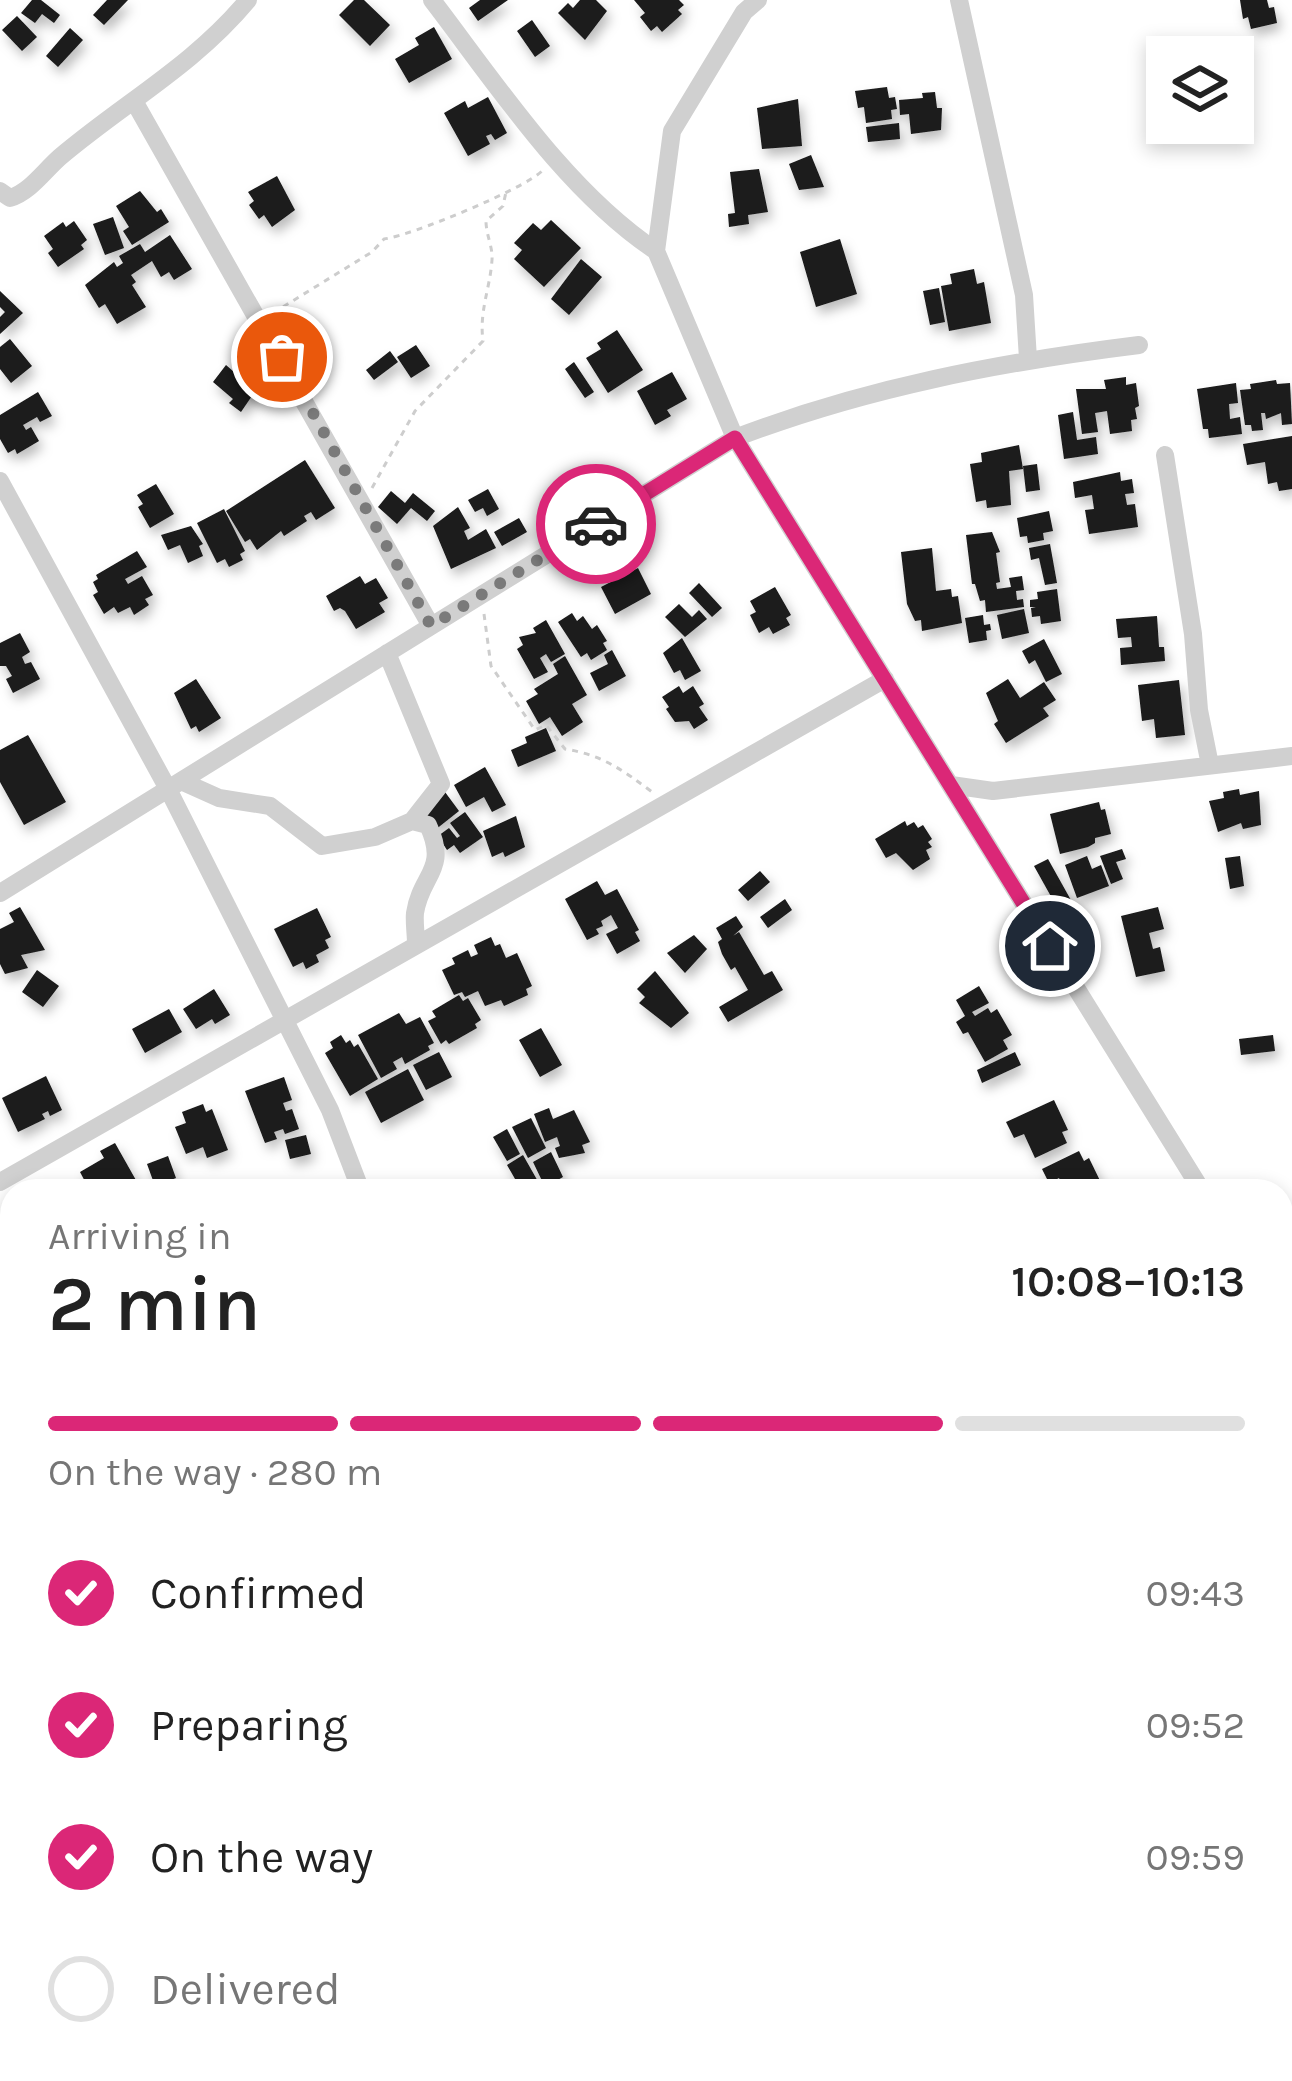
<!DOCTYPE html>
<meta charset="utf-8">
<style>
body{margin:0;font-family:Karla,sans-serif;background:#f6f6f6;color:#222;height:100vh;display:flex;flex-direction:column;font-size:45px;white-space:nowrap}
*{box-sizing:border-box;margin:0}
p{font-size:39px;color:#767676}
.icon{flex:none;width:66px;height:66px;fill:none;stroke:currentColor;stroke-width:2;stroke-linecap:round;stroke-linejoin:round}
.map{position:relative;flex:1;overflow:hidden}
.drawer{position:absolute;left:0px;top:1179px;width:1293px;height:903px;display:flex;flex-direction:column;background:#fff;border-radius:36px 36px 0 0;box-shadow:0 6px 18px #0003}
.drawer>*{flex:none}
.controls{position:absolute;left:1146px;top:36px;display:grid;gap:24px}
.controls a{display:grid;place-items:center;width:108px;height:108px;border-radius:0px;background:#fff;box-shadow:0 6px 18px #0003;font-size:60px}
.pin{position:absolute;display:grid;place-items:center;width:102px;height:102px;color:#fff;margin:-51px;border:6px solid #fff;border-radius:50%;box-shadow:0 3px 12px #0007}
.courier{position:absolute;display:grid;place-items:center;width:120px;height:120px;margin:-60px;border:9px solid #db2777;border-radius:50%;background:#fff;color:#222;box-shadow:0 3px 15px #0007}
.summary em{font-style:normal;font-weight:600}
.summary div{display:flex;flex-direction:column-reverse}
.summary{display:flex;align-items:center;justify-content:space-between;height:204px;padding:0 48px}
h1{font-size:78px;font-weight:600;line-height:90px}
.bar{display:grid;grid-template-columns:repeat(4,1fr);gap:18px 12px;align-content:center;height:144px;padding:0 48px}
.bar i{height:15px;border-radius:9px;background:#e0e0e0}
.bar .on{background:#db2777}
.bar p{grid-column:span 4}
ol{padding:0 48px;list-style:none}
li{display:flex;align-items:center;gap:36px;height:132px}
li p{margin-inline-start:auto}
li .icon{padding:12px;border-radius:50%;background:#db2777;color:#fff;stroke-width:4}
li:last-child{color:#767676}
li i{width:66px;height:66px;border:6px solid #e0e0e0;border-radius:50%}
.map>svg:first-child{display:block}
.building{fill:#1a1a1a;filter:url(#shadow)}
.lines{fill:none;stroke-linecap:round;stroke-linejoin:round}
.path{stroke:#cdcdcd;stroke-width:3;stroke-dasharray:6 6;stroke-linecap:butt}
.minor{stroke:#d0d0d0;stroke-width:18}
.done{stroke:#7a7a7a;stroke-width:12;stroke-dasharray:0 21.6}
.route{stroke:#db2777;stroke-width:15}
</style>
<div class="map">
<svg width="1292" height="2081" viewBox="0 0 1292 2081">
<defs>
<filter id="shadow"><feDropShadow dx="4" dy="7" stdDeviation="6" flood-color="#0004"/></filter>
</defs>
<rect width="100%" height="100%" fill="#fff"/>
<!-- building -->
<path class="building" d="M32,0H41L60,15L54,23L42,14L35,23L21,13Z
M107,0H128L104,25L93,15Z
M354,0H364L390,25L370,46L339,15Z
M480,0H508L478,21L469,8Z
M580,0H596L607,11L585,40L558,13L568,3L573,8Z
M634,0H679L684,5L678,10L682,14L662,32L657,26L651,31L640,17L645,13Z
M1240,0H1267L1269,8L1274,7L1277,23L1251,29L1248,17L1243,19Z
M17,16L37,37L22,51L2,30Z
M532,20L550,46L535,57L517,31Z
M434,27L452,59L409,83L395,59L419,45L415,38Z
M70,28L83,40L58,67L46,56Z
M887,87L889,98L895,97L897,109L891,110L892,119L866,123L864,107L858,108L855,91Z
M935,92L937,108H942L941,130L911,134L909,114L900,115L899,100L923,98L922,93Z
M488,97L507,133L495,140L491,134L486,136L490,144L468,156L444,113L465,101L468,108Z
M798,99L802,146L762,149L757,108Z
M899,123L900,139L868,142L866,127Z
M811,155L824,187L799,190L789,164Z
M759,169L768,212L748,215L749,224L729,227L728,214L735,213L730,172Z
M277,176L295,210L272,227L264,215L259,219L249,205L254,201L248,192Z
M140,191L157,212L161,209L169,222L132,245L123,231L129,227L116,206Z
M113,217L124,248L105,255L93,224Z
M551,220L581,248L544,287L514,259L522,250L514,243L533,223L541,230Z
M74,221L87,240L81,245L84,249L58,267L48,253L53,249L44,236L63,222L66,227Z
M170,235L192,269L174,280L169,272L161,277L152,261L131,275L136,282L132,285L146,307L117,324L105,304L99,308L85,285L114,262L117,267L123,263L119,256L140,244L145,252Z
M840,239L857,294L816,307L800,252Z
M581,259L602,277L569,315L551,299Z
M974,269L977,284L984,282L991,323L949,331L941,286L952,284L950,274Z
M939,288L945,322L930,325L923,291Z
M0,291L23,313L0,334V317L5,312L0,307Z
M617,330L643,370L608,393L586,358L601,349L597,343Z
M10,339L32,366L11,383L0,369V347Z
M416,345L430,366L411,378L397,357Z
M390,351L398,362L374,380L366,370Z
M574,362L594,392L585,398L565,369Z
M226,365L234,372L237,368L258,387L241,412L229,403L233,399L213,382Z
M672,372L687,399L667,410L671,416L655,425L637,391Z
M1126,377V385L1136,383L1139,406L1135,408L1137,419L1131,420L1132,431L1110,434L1107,411L1095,413L1098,432L1082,434L1076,389H1106L1104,380Z
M1276,380L1277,384L1290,383L1292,424L1282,425L1281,413L1266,419L1265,413H1261L1263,430L1252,431L1251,425H1245L1240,390L1251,389L1250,384Z
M1236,383L1238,403L1229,404L1230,419L1240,417L1242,434L1209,438L1208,429H1203L1197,389Z
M38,392L52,416L40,422L37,417L23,425L26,430L31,427L39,441L17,454L15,449L8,453L0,439V415Z
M1073,412L1077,440L1096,437L1098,454L1064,459L1058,415Z
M1292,436V489L1279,491L1277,482L1268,484L1265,462L1247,465L1243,444Z
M1019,445L1023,469L1009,471L1011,505L987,508L986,500L976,502L970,464L982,462L981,453Z
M305,460L335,508L316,520L311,512L304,516L307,521L284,536L281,531L257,550L250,539L245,542L226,511Z
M1037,464L1040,490L1026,492L1023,466Z
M1120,472L1121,481L1132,479L1134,493L1125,494L1127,505L1135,504L1138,527L1089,534L1085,510L1094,509L1092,495L1075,498L1073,482Z
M156,484L174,514L150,528L138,507L143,504L137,495Z
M488,489L499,509L487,516L483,508L475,512L468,500Z
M391,491L405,503L413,493L435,511L427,521L411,508L397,524L378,507Z
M458,507L470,528L464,531L468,540L486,529L496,548L451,569L433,526Z
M224,509L245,551L240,554L243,560L229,567L225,559L217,563L197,523Z
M1049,511L1053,531L1043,533L1044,540L1028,543L1027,536L1020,537L1017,518Z
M519,518L527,532L502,546L494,532Z
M191,526L203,544L199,546L203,556L188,563L180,545L168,550L161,535Z
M992,532L1000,552L996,553L1000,582L996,583L997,589L1011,587L1009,578L1022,576L1024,590L1016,591L1017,600L1023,599L1024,607L986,612L985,600L980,601L975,584H972L966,535Z
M1050,544L1057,583L1045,585L1039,558L1031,560L1029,548Z
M932,548L936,591L951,589L952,597L958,596L962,623L922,631L921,620L915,621L907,604L901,552Z
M137,551L147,567L125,579L128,584L142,576L153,595L145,599L149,605L134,615L130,607L118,613L114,607L104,614L93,595L98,592L93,582L98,579L96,575Z
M638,568L651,594L615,614L601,587Z
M360,576L365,584L376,578L388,598L379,603L385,612L356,629L345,611L340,608L334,611L326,596Z
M699,583L722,608L712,617L689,593Z
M775,587L791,615L786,618L790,625L773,634L769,627L759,633L750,615L756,612L750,601Z
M1057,589L1061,621L1041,624L1040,616L1032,617L1031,608L1036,607H1030V600L1038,599L1037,592Z
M679,604L692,617L699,610L707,619L685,637L665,617Z
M1024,609L1029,633L1002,639L997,615Z
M572,613L577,621L583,616L592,629L597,625L607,641L603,643L607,650L591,660L587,653L581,657L558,622Z
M983,615L984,625L990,624L991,630L986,631L987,640L969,643L965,618Z
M1157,616L1159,647H1164L1165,661L1121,665L1120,648L1132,647L1131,637L1118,638L1116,619Z
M546,620L565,654L551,662L546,654L540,658L548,672L534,679L517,649L523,645L519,637L536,633L533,628Z
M20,633L30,652L22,657L25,664L31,662L40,679L13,693L6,679L12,676L6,666H0V643Z
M682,638L701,671L685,680L680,670L674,673L663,653Z
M1044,639L1062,674L1046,682L1035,660L1029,664L1022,651Z
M612,650L626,676L599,691L590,673L608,664L604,655Z
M565,656L587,695L572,704L583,722L562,736L550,717L539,724L526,701L538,694L534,689L558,674L553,664Z
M196,679L221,718L199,732L196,726L191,729L174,693Z
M1008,679L1020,698L1044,682L1056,700L1043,708L1049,716L1006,743L994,724L998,721L986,693Z
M1179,680L1185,735L1156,738L1154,719L1142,721L1138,685Z
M679,686L683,693L693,686L704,704L699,707L708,720L694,729L689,721L675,722L666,709L669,707L662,697Z
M546,728L556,751L518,767L511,750L527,743L525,737Z
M28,735L66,802L24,825L0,782V750Z
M485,767L506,805L492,812L484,797L466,807L454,785Z
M1239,789L1240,795L1259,791L1261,825L1243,829L1241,823L1218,832L1209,801L1224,798L1223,792Z
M445,792L459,811L435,830L420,811Z
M1099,802L1101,810L1105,809L1111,834L1095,838V843L1088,847L1060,854L1050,814Z
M465,812L483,837L460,853L454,845L447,850L438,836L449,828L457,838L460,836L450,823Z
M516,816L525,847L505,857L503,852L492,857L483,831Z
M905,821L907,826L914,822L918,828L923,825L932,839L928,842L932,847L926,850L930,859L913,870L896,853L886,858L875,839Z
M1122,849L1126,859L1116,862L1123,879L1111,884L1100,856Z
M1087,856L1092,869L1101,865L1109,886L1077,898L1065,865Z
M1240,856L1244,886L1230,889L1225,858Z
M1048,859L1072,902L1058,909L1034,866Z
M760,871L770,882L748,901L738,890Z
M597,881L605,895L617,889L639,930L635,932L640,941L617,954L606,934L618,928L611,915L601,921L603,926L596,929L599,934L587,940L565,899Z
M785,899L792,910L768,928L760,917Z
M20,907L45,950L21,955L28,968L5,974L0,964V929L14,922L9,913Z
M1158,907L1164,929L1149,933L1153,949L1160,947L1165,971L1136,977L1121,916Z
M317,908L331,937L325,940L329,948L316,955L319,962L306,969L303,962L293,967L274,929Z
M736,916L743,927L733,936L739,932L764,975L772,971L783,990L728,1022L719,1007L748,990L735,967L731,970L722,954L718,942L722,939L716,928Z
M694,935L707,949L685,973L667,953Z
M491,937L495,946L500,944L506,958L517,953L532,986L526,989L528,995L504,1006L501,1000L485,1006L478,991L465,997L462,992L454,995L442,970L455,964L452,958L468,950L471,957L478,954L474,945Z
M37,970L59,986L43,1007L22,992Z
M655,971L689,1013L671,1028L639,1003L645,997L637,989Z
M979,986L989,1003L972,1012L975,1016L988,1008L991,1013L997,1009L1012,1035L1003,1040L1008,1049L985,1062L968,1032L963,1034L956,1022L965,1016L956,1000Z
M214,989L230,1015L215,1024L212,1019L196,1029L183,1009Z
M459,995L463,1001L468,998L481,1020L475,1024L477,1028L449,1044L446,1040L441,1044L428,1021L436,1017L432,1011Z
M169,1009L182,1032L145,1053L132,1029Z
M399,1013L406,1024L420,1017L434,1043L428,1046L430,1050L405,1064L402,1057L393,1062L397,1069L381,1078L358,1035Z
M541,1028L562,1065L540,1077L519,1040Z
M341,1035L346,1043L350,1040L354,1047L358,1044L378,1079L350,1096L325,1053L333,1048L330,1042Z
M1273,1035L1275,1051L1241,1055L1239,1039Z
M439,1052L452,1077L426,1090L413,1065Z
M1015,1052L1021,1065L982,1083L977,1070Z
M408,1069L424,1100L381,1123L365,1092Z
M46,1076L62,1110L50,1116L48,1111L42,1114L45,1119L18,1132L2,1098Z
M284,1077L292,1100L283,1103L286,1111L292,1109L299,1129L285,1134L283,1129L274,1132L277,1139L265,1143L245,1091Z
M1054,1100L1068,1130L1062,1132L1067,1143L1035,1158L1024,1134L1014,1138L1006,1122Z
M203,1104L206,1112L212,1109L228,1150L207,1158L203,1147L186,1154L175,1127L186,1123L182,1112Z
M549,1108L553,1119L574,1110L590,1142L582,1145L585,1153L559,1158L555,1148L560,1146L557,1137L545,1142L534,1114Z
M531,1118L546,1148L528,1158L512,1127Z
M507,1129L520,1154L507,1161L493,1137Z
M306,1135L311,1154L290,1159L285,1140Z
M115,1143L137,1182L121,1191H90L80,1172L104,1158L100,1151Z
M1079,1151L1084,1161L1089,1158L1105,1191H1065L1059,1178L1049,1183L1042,1169Z
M551,1152L563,1177L545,1187L533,1162Z
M523,1155L540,1185L529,1191H522L507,1165Z
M168,1156L176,1178L155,1186L147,1164Z
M12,1287V1336L2,1339L0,1290Z"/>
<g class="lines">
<!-- path -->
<path class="path" d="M273,313L372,252L384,239C410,236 524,189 542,171
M372,488L415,411L483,341C479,311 490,289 492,260C493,247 486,235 486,221L503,206L506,192
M484,614L491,666L535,730L546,725L565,749C602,755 623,770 652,792"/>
<!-- minor -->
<path class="minor" d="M432,0C497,85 566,191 656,251
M758,0L744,12L672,131L656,251L735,438L1202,1191
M959,0L1024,295L1028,359
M134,101L431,626
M0,191L10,198C30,192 44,171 60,157C125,102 193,66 248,0
M1165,455L1193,634L1199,710L1210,765
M0,481L168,789L330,1110L361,1191
M387,653L441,784L412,821
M181,781L219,798L270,806L322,846L375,837L412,821L428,825C449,870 421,874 415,913C414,922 416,934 416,944
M951,785L993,791L1292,756
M0,893L735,438C865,388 1001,362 1139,345
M0,1182L885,679
M1281,1411L1292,1450
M0,1704L12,1699
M1281,1931H1292"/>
</g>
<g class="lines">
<!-- done -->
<path class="done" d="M282,357L431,626L596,524"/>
<!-- route -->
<path class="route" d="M596,524L735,438L1050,946"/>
</g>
</svg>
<div class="controls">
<a><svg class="icon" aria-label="layers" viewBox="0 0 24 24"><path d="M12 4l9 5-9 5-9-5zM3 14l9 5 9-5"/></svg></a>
</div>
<div class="pin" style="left:282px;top:357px;background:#ea580c"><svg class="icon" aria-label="bag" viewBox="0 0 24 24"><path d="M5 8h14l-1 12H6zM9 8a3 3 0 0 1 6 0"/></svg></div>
<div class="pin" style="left:1050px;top:946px;background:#1f2937"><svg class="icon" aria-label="home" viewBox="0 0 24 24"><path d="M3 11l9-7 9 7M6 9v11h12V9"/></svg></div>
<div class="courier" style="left:596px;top:524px"><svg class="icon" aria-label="car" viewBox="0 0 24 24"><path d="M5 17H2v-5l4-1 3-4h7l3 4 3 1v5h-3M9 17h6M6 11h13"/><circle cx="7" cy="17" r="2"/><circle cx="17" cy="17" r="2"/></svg></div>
<section class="drawer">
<div class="summary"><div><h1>2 min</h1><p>Arriving in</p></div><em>10:08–10:13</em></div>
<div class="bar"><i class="on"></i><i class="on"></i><i class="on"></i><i></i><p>On the way · 280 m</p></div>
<ol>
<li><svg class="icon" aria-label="check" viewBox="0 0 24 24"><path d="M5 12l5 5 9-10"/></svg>Confirmed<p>09:43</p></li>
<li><svg class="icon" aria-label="check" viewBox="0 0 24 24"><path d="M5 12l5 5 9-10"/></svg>Preparing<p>09:52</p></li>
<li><svg class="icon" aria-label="check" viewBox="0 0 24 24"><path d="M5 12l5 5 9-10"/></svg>On the way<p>09:59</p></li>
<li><i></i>Delivered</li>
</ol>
</section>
</div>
